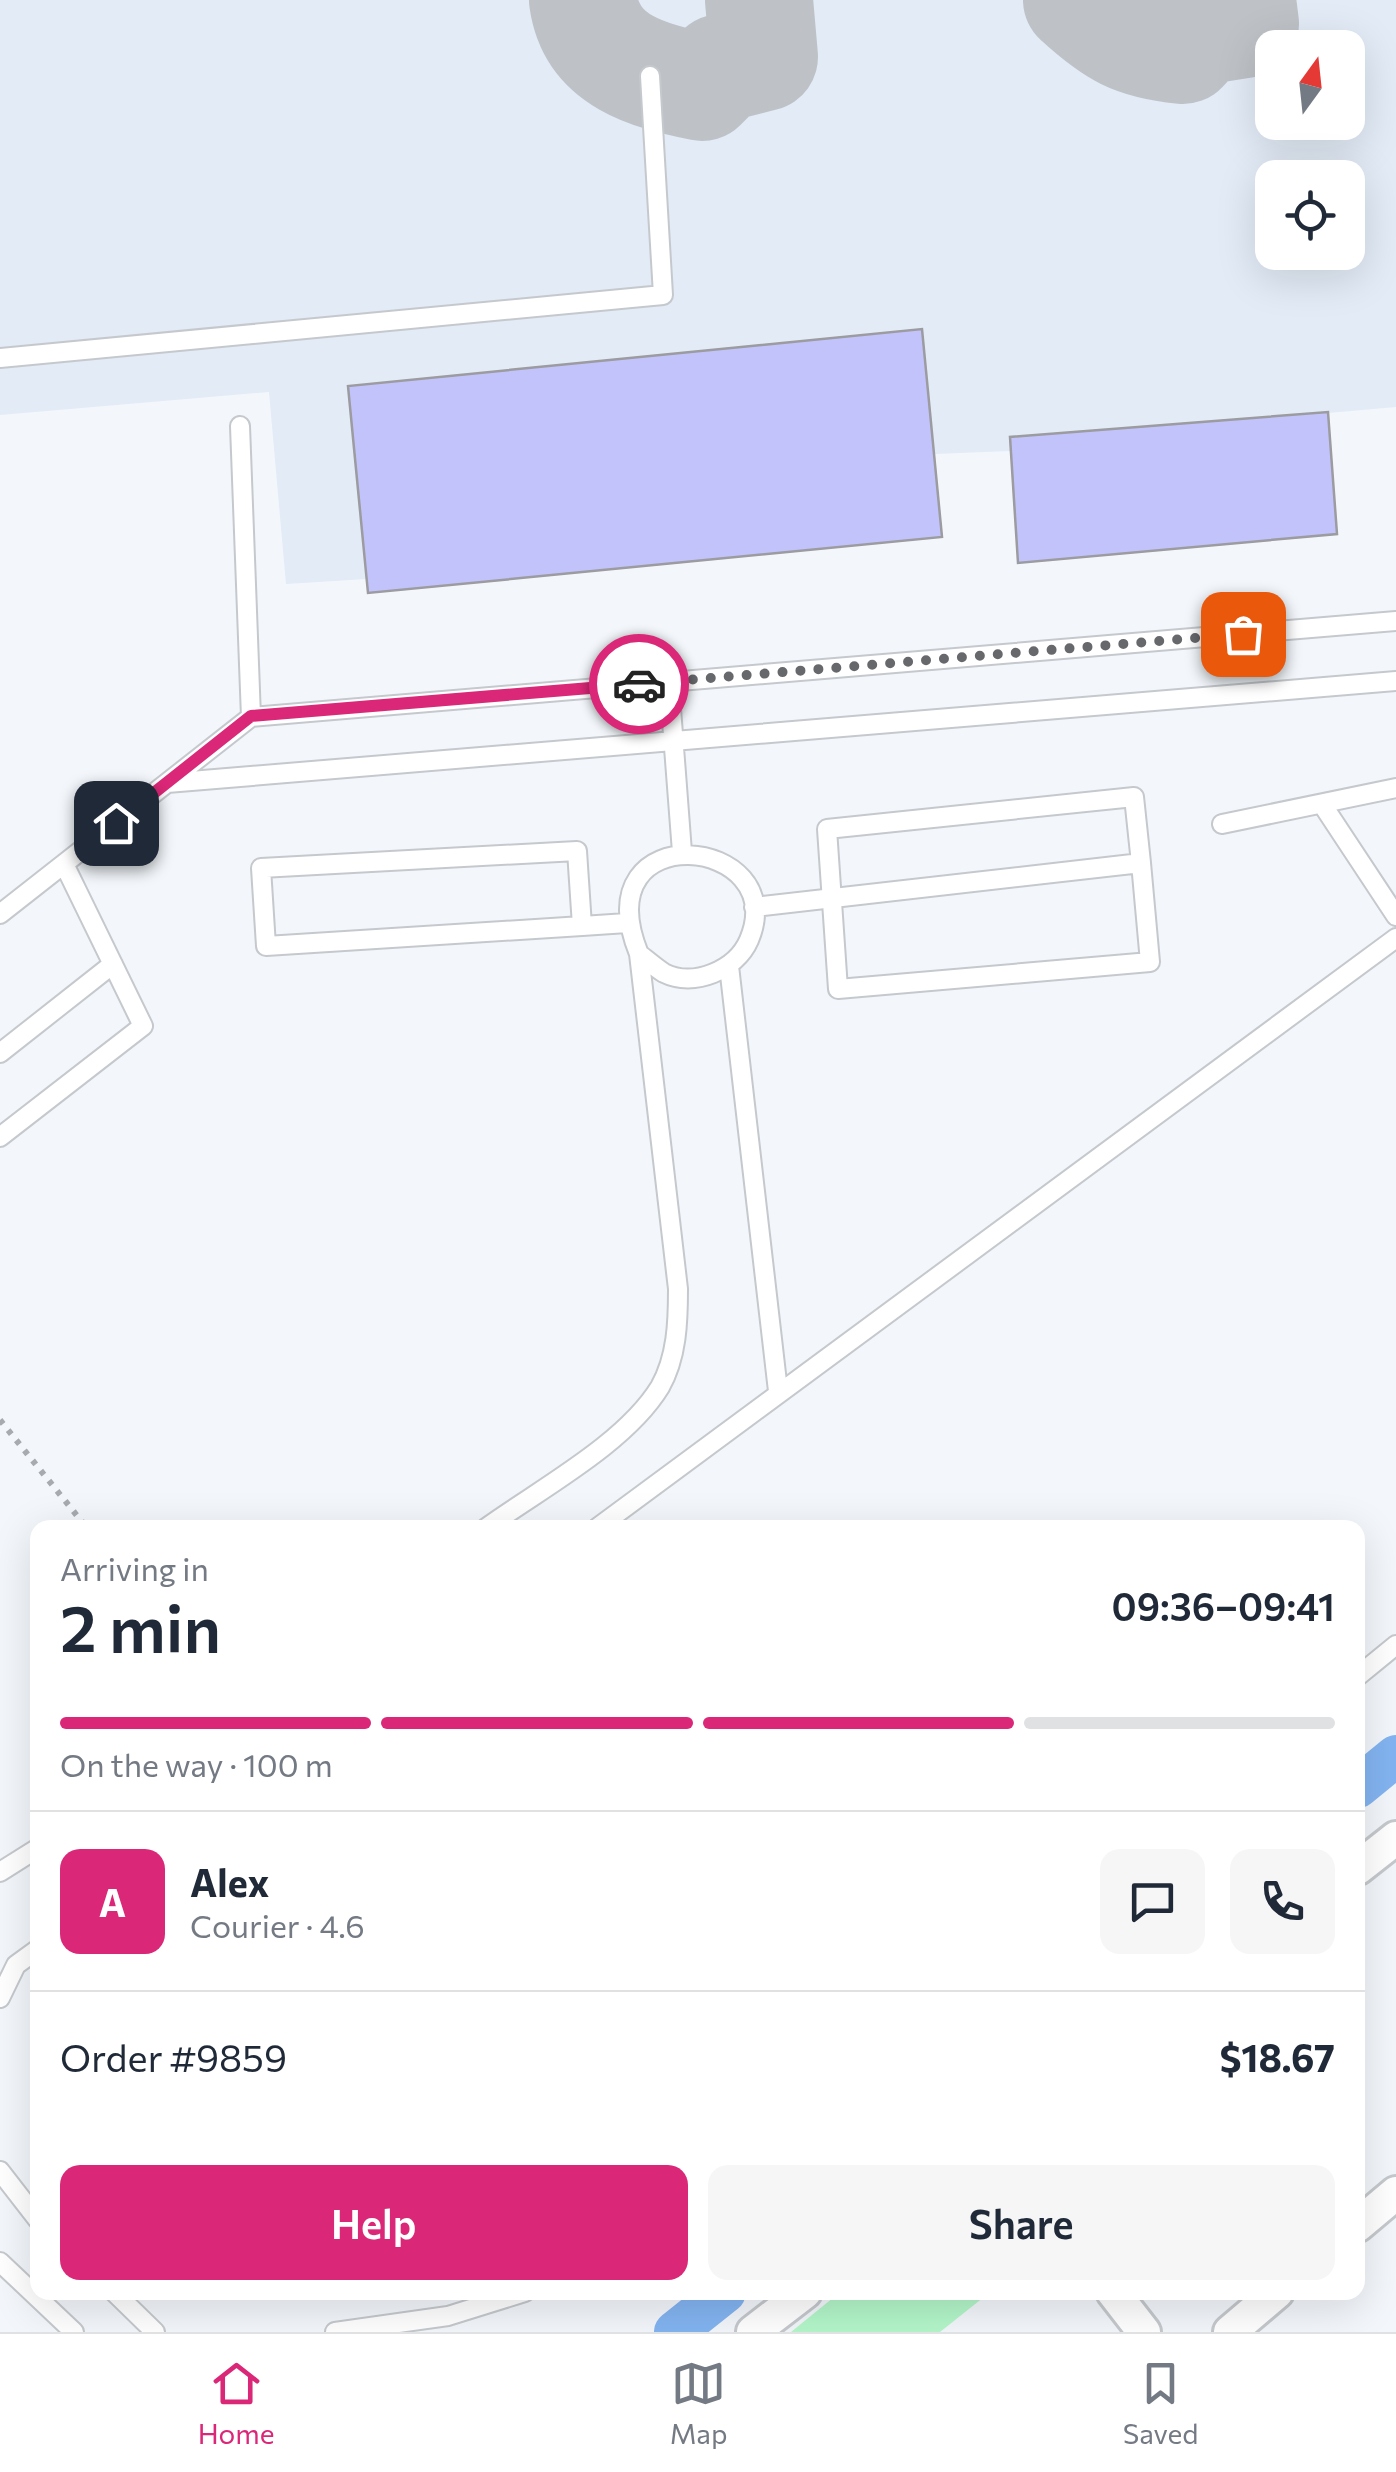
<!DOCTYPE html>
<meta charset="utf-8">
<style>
body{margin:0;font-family:Commissioner,sans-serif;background:#f6f6f7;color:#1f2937;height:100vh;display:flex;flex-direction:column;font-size:38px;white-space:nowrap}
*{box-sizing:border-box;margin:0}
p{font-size:32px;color:#747a83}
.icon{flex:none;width:55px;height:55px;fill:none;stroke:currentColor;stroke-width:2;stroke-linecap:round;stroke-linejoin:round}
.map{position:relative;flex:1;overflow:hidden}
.sheet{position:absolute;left:30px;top:1520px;width:1335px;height:780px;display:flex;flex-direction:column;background:#fff;border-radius:20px;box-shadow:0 10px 40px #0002}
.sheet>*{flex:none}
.needle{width:65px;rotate:15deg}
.tools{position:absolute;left:1255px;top:30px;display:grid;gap:20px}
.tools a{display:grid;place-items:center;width:110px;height:110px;border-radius:20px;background:#fff;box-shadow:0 10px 40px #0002;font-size:50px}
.pin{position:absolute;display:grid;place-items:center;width:85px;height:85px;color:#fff;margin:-42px;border-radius:20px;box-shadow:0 5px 15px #0006}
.courier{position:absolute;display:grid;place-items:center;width:100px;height:100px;margin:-50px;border:8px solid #db2777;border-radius:50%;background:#fff;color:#222;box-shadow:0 2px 12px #0007}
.overview em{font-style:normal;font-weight:600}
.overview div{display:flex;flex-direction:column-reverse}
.overview{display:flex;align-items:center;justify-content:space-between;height:170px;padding:0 30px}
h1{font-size:65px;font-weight:600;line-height:75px}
.bar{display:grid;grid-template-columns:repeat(4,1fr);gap:15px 10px;align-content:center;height:120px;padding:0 30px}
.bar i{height:12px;border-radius:8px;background:#e0e1e3}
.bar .active{background:#db2777}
.bar p{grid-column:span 4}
.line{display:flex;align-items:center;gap:25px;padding:0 30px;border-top:2px solid #e0e1e3}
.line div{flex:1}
.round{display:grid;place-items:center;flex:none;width:105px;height:105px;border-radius:20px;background:#f6f6f7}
.button{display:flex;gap:20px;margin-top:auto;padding:20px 30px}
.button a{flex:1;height:115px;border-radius:20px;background:#db2777;color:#fff;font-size:40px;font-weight:600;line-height:115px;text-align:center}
.button a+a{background:#f6f6f7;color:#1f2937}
.tabs{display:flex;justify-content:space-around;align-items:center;height:140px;border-top:2px solid #e0e1e3;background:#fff;font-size:28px;color:#747a83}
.tabs a{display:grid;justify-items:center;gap:5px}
.tabs .active{color:#db2777}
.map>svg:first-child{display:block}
.built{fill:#e2ebf6;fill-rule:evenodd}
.green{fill:#b3f6c9}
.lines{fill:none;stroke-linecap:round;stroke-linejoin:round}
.canal{stroke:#83b4f1;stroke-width:42}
.taxiway{stroke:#bec2c6;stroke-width:108}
.building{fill:#c2c3fa;stroke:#9b9ba0;stroke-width:2.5}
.lane-casing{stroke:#c5c9cd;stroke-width:22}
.street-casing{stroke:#c5c9cd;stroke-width:38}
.path{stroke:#a7aaae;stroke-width:6;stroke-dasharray:5 8;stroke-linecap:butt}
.lane{stroke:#fff;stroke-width:18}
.street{stroke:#fff;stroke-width:32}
.done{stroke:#66686b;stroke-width:10;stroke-dasharray:0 18}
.route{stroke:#db2777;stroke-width:12}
</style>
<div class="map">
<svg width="1396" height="2332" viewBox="0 0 1396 2332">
<rect width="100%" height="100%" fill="#f3f7fb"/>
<!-- built -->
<path class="built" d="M0,0H1396V407L1328,413L1337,534L1018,563L1010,451L935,454L942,537L368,593L366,579L286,584L269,392L0,415ZM1272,48H1348V122H1272ZM1272,178H1348V252H1272Z"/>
<!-- green -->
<path class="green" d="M839,2293V2292L989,2293L940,2332H791Z"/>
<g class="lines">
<!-- canal -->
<path class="canal" d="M1358,1787L1396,1756
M675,2332L725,2292"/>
<!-- taxiway -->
<path class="taxiway" d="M583,0C592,62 649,76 702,87L721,68L764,57L759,0
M1077,0C1113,33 1133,45 1183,50L1201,31L1245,24L1242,0"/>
</g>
<!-- building -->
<path class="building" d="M922,329L942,537L368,593L348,386Z
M1328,412L1337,534L1018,563L1010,437Z"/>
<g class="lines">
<defs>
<path id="lane" d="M0,358L663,295L650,76
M240,426L251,717
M669,682L682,852
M167,783L1396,681
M1322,804L1396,916
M1222,824L1396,788
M754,907L1141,863L1134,797L827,829L838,989L1150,962L1141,863
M0,914L251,717L1396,621
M582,926L577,851L261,868L266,946L582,926L627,923
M729,966L778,1391
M0,1053L113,964
M0,1137L143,1026L64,864
M486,1528C540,1489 625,1444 660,1387C677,1357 678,1322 678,1289L639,954C582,813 793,836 749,940C736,970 694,988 664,973C656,968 647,960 639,954
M597,1528L1396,938
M1358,1676L1396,1645
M0,1872L38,1848
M0,1998L16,1965L38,1949
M0,2171L38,2220
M0,2262L74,2332
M114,2292L155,2332
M335,2332L448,2316L525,2292"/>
<path id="street" d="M1358,1868L1396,1838
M1358,2225L1396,2193
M1113,2292L1144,2332
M753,2332L805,2292
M1230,2332L1277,2292"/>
</defs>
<!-- lane casing -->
<use href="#lane" class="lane-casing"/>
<!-- street casing -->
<use href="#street" class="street-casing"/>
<!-- path -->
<path class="path" d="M0,1420L87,1528"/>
<!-- lane -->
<use href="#lane" class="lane"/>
<!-- street -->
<use href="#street" class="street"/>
</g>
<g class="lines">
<!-- done -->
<path class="done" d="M639,684L1243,634"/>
<!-- route -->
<path class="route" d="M116,823L251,716L639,684"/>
</g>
</svg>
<div class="tools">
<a><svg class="needle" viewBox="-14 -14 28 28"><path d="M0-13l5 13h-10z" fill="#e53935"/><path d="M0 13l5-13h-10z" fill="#747a83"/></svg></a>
<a><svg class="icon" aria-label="locate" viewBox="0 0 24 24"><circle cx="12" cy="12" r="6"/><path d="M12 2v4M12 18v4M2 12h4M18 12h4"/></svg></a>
</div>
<div class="pin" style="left:1243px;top:634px;background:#ea580c"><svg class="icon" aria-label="bag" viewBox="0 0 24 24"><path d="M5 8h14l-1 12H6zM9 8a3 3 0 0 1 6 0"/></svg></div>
<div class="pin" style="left:116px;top:823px;background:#1f2937"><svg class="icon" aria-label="home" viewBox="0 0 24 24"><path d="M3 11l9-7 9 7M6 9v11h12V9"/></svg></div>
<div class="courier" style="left:639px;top:684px"><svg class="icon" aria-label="car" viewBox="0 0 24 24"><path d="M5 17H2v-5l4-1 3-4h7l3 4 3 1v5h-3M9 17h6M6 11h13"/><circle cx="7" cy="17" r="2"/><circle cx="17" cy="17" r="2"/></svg></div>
<section class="sheet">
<div class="overview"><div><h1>2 min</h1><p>Arriving in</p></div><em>09:36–09:41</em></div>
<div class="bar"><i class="active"></i><i class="active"></i><i class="active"></i><i></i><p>On the way · 100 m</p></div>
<div class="line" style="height:180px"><b class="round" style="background:#db2777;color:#fff">A</b><div><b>Alex</b><p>Courier · 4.6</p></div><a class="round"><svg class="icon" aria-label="chat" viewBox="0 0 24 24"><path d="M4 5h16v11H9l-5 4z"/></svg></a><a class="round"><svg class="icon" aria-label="phone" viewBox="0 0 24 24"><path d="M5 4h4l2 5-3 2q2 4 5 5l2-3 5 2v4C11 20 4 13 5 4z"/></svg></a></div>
<div class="line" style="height:130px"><div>Order #9859</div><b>$18.67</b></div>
<div class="button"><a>Help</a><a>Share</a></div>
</section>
</div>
<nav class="tabs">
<a class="active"><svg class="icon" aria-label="home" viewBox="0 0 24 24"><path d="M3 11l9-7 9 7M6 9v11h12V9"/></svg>Home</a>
<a><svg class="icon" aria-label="map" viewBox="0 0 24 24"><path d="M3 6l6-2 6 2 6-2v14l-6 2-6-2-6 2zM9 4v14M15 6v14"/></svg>Map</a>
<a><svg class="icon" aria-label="saved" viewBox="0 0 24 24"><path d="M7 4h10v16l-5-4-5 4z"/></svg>Saved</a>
</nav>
